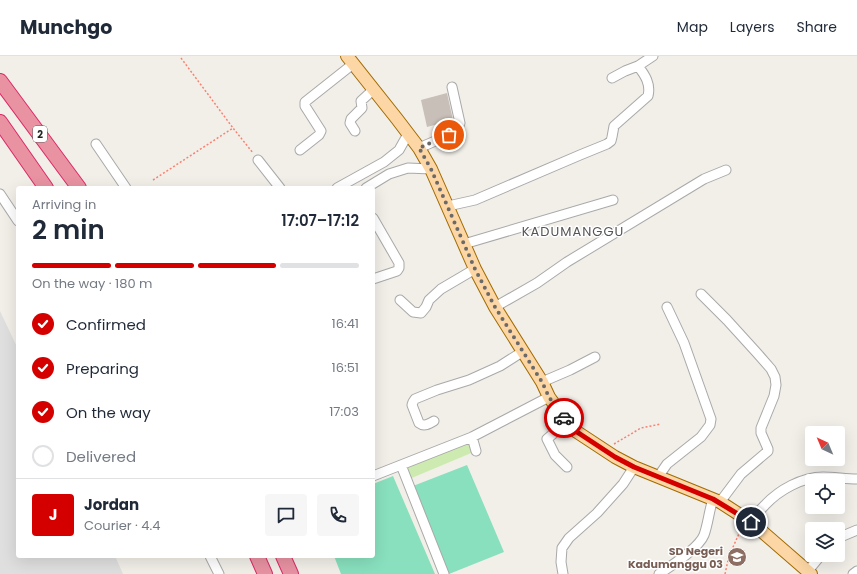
<!DOCTYPE html>
<meta charset="utf-8">
<style>
body{margin:0;font-family:Poppins,sans-serif;background:#f6f6f7;color:#1f2937;height:100vh;display:flex;flex-direction:column;font-size:15px;white-space:nowrap}
*{box-sizing:border-box;margin:0}
p{font-size:13px;color:#747a83}
.icon{flex:none;width:22px;height:22px;fill:none;stroke:currentColor;stroke-width:2;stroke-linecap:round;stroke-linejoin:round}
.map{position:relative;flex:1;overflow:hidden}
.side{position:absolute;left:16px;top:130px;width:359px;height:372px;display:flex;flex-direction:column;background:#fff;border-radius:4px;box-shadow:0 4px 16px #0002}
.side>*{flex:none}
.needle{width:26px;rotate:316deg}
.controls{position:absolute;left:805px;top:370px;display:grid;gap:8px}
.controls a{display:grid;place-items:center;width:40px;height:40px;border-radius:4px;background:#fff;box-shadow:0 4px 16px #0002;font-size:20px}
.pin{position:absolute;display:grid;place-items:center;width:34px;height:34px;color:#fff;margin:-17px;border:2px solid #fff;border-radius:50%;box-shadow:0 1px 4px #0007}
.courier{position:absolute;display:grid;place-items:center;width:40px;height:40px;margin:-20px;border:3px solid #d40000;border-radius:50%;background:#fff;color:#222;box-shadow:0 1px 5px #0007}
.summary em{font-style:normal;font-weight:600}
.summary div{display:flex;flex-direction:column-reverse}
.summary{display:flex;align-items:center;justify-content:space-between;height:68px;padding:0 16px}
h1{font-size:26px;font-weight:600;line-height:30px}
.bar{display:grid;grid-template-columns:repeat(4,1fr);gap:6px 4px;align-content:center;height:48px;padding:0 16px}
.bar i{height:5px;border-radius:3px;background:#e0e1e3}
.bar .active{background:#d40000}
.bar p{grid-column:span 4}
.line{display:flex;align-items:center;gap:10px;padding:0 16px;border-top:1px solid #e0e1e3}
.line div{flex:1}
.round{display:grid;place-items:center;flex:none;width:42px;height:42px;border-radius:4px;background:#f6f6f7}
ol{padding:0 16px;list-style:none}
li{display:flex;align-items:center;gap:12px;height:44px}
li p{margin-inline-start:auto}
li .icon{padding:4px;border-radius:50%;background:#d40000;color:#fff;stroke-width:4}
li:last-child{color:#747a83}
li i{width:22px;height:22px;border:2px solid #e0e1e3;border-radius:50%}
header{display:flex;align-items:center;gap:24px;box-sizing:border-box;height:56px;padding:0 20px;background:#fff;border-bottom:1px solid #e0e1e3}
header strong{font-size:19px}
nav{display:flex;gap:22px;margin-inline-start:auto;font-size:14px}
.map>svg:first-child{display:block}
.residential{fill:#e0dfdf}
.grass{fill:#cdebb0}
.pitch{fill:#88e0be}
.building{fill:#c7bfb8}
.lines{fill:none;stroke-linecap:round;stroke-linejoin:round}
.minor-casing{stroke:#a9a9a9;stroke-width:11}
.major-casing{stroke:#a06b00;stroke-width:14}
.highway-casing{stroke:#dc2a67;stroke-width:16}
.path{stroke:#fa8072;stroke-width:1.5;stroke-dasharray:2 2;stroke-linecap:butt}
.minor{stroke:#fff;stroke-width:9}
.major{stroke:#fcd6a4;stroke-width:12}
.highway{stroke:#e892a2;stroke-width:14}
.done{stroke:#6b6a68;stroke-width:4;stroke-dasharray:0 7.2}
.route{stroke:#d40000;stroke-width:5}
.labels{text-anchor:middle;stroke-width:3;stroke-linejoin:round;paint-order:stroke}
.shield{fill:#fff;stroke:#646464;stroke-width:1}
.shield-label{font-size:10px;font-weight:bold;fill:#222}
.education-label{font-size:11px;font-weight:bold;fill:#785e54;stroke:#fff;text-anchor:end}
.quarter-label{font-size:13px;letter-spacing:1px;fill:#555;stroke:#fff}
</style>
<header>
<strong>Munchgo</strong>
<nav><a>Map</a><a>Layers</a><a>Share</a></nav>
</header>
<div class="map">
<svg width="857" height="518" viewBox="0 0 857 518">
<rect width="100%" height="100%" fill="#f2efe9"/>
<!-- residential -->
<path class="residential" d="M0,255L18,293V500H115L123,518H0Z"/>
<!-- grass -->
<path class="grass" d="M472,381L476,395L407,424L401,409Z"/>
<!-- pitch -->
<path class="pitch" d="M467,409L504,496L449,518L413,430Z
M393,420L435,518H341L334,500H373V428Z"/>
<!-- building -->
<path class="building" d="M447,37L453,64L427,71L421,44Z"/>
<g class="lines">
<defs>
<path id="minor" d="M612,22L625,15L638,10L653,0
M355,75L350,67L351,63L362,52L361,45L374,33
M96,88L126,132
M419,92L449,79L457,74L460,67L452,31
M300,94L319,79L321,75L305,50V46L353,8
M258,104L280,132
M337,132L384,106L399,94L408,78
M366,132L389,118L408,112L431,113
M0,138L18,165
M448,150L475,144L580,99L607,88L611,85L612,81L614,70L648,40C651,28 645,19 638,10
M373,162L399,207V212L397,215L373,223
M464,188L613,144
M701,238L727,264L757,297L771,313L775,321L776,329L774,340L761,372V377L768,393V395L741,418L720,446
M400,244L413,256L421,257L426,251L429,244L441,233L475,213
M495,251L537,227L567,206L704,123L726,114
M542,326L570,314L595,301
M434,365C429,368 424,371 419,367L412,349L413,346L415,343L437,334L469,324L500,310L522,296
M472,381L476,395
M401,409L444,518
M567,411L555,399L547,383L567,366
M373,420L472,381L549,341
M658,421L667,408L701,381L710,369L711,363L684,287L667,251
M751,466C755,460 760,454 765,449C779,434 802,421 823,421C834,421 846,423 857,423
M838,482L857,474
M210,500L219,518
M808,515L821,499
M563,518L561,506L562,492L569,482L597,457L623,428L634,411
M659,518C671,510 699,492 704,479C708,468 709,455 713,443
M853,518L857,515"/>
<path id="major" d="M347,0L397,63L419,92L431,113L475,213L495,251L542,326L549,341L567,366L577,376L615,401L634,411L720,446L751,466L811,518"/>
<path id="highway" d="M0,25L79,132
M0,66L46,132
M257,500L265,518
M283,500L291,518"/>
</defs>
<!-- minor casing -->
<use href="#minor" class="minor-casing"/>
<!-- major casing -->
<use href="#major" class="major-casing"/>
<!-- highway casing -->
<use href="#highway" class="highway-casing"/>
<!-- path -->
<path class="path" d="M181,2L233,72
M153,124L233,72L253,97
M614,388L641,372L661,368
M725,518L729,500L742,471"/>
<!-- minor -->
<use href="#minor" class="minor"/>
<!-- major -->
<use href="#major" class="major"/>
<!-- highway -->
<use href="#highway" class="highway"/>
</g>
<g class="lines">
<!-- done -->
<path class="done" d="M449,79L419,92L431,113L475,213L495,251L542,326L549,341L564,362"/>
<!-- route -->
<path class="route" d="M564,362L577,376L615,401L634,411L713,443L751,466"/>
</g>
<!-- icons -->
<defs>
<symbol id="school-disc" viewBox="-11 -11 22 22"><circle r="9.5" fill="#8d6e63" stroke="#fff"/><path d="M0-5L7-2L0 1L-7-2ZM-4 1L0 2.5L4 1V4Q0 6-4 4Z" fill="#fff"/></symbol>
</defs>
<g fill-rule="evenodd">
<use href="#school-disc" x="726" y="490" width="22" height="22"/>
</g>
<g class="labels">
<!-- shield labels -->
<rect class="shield" x="33" y="70" width="14" height="16" rx="3"/>
<g class="shield-label">
<text x="40" y="82">2</text>
</g>
<!-- education labels -->
<g class="education-label">
<text x="723" y="499">SD Negeri<tspan x="723" dy="13">Kadumanggu 03</tspan></text>
</g>
<!-- quarter labels -->
<g class="quarter-label">
<text x="573" y="180">KADUMANGGU</text>
</g>
</g>
</svg>
<div class="controls">
<a><svg class="needle" viewBox="-14 -14 28 28"><path d="M0-13l5 13h-10z" fill="#e53935"/><path d="M0 13l5-13h-10z" fill="#747a83"/></svg></a>
<a><svg class="icon" aria-label="locate" viewBox="0 0 24 24"><circle cx="12" cy="12" r="6"/><path d="M12 2v4M12 18v4M2 12h4M18 12h4"/></svg></a>
<a><svg class="icon" aria-label="layers" viewBox="0 0 24 24"><path d="M12 4l9 5-9 5-9-5zM3 14l9 5 9-5"/></svg></a>
</div>
<div class="pin" style="left:449px;top:79px;background:#ea580c"><svg class="icon" aria-label="bag" viewBox="0 0 24 24"><path d="M5 8h14l-1 12H6zM9 8a3 3 0 0 1 6 0"/></svg></div>
<div class="pin" style="left:751px;top:466px;background:#1f2937"><svg class="icon" aria-label="home" viewBox="0 0 24 24"><path d="M3 11l9-7 9 7M6 9v11h12V9"/></svg></div>
<div class="courier" style="left:564px;top:362px"><svg class="icon" aria-label="car" viewBox="0 0 24 24"><path d="M5 17H2v-5l4-1 3-4h7l3 4 3 1v5h-3M9 17h6M6 11h13"/><circle cx="7" cy="17" r="2"/><circle cx="17" cy="17" r="2"/></svg></div>
<section class="side">
<div class="summary"><div><h1>2 min</h1><p>Arriving in</p></div><em>17:07–17:12</em></div>
<div class="bar"><i class="active"></i><i class="active"></i><i class="active"></i><i></i><p>On the way · 180 m</p></div>
<ol>
<li><svg class="icon" aria-label="check" viewBox="0 0 24 24"><path d="M5 12l5 5 9-10"/></svg>Confirmed<p>16:41</p></li>
<li><svg class="icon" aria-label="check" viewBox="0 0 24 24"><path d="M5 12l5 5 9-10"/></svg>Preparing<p>16:51</p></li>
<li><svg class="icon" aria-label="check" viewBox="0 0 24 24"><path d="M5 12l5 5 9-10"/></svg>On the way<p>17:03</p></li>
<li><i></i>Delivered</li>
</ol>
<div class="line" style="height:72px"><b class="round" style="background:#d40000;color:#fff">J</b><div><b>Jordan</b><p>Courier · 4.4</p></div><a class="round"><svg class="icon" aria-label="chat" viewBox="0 0 24 24"><path d="M4 5h16v11H9l-5 4z"/></svg></a><a class="round"><svg class="icon" aria-label="phone" viewBox="0 0 24 24"><path d="M5 4h4l2 5-3 2q2 4 5 5l2-3 5 2v4C11 20 4 13 5 4z"/></svg></a></div>
</section>
</div>
